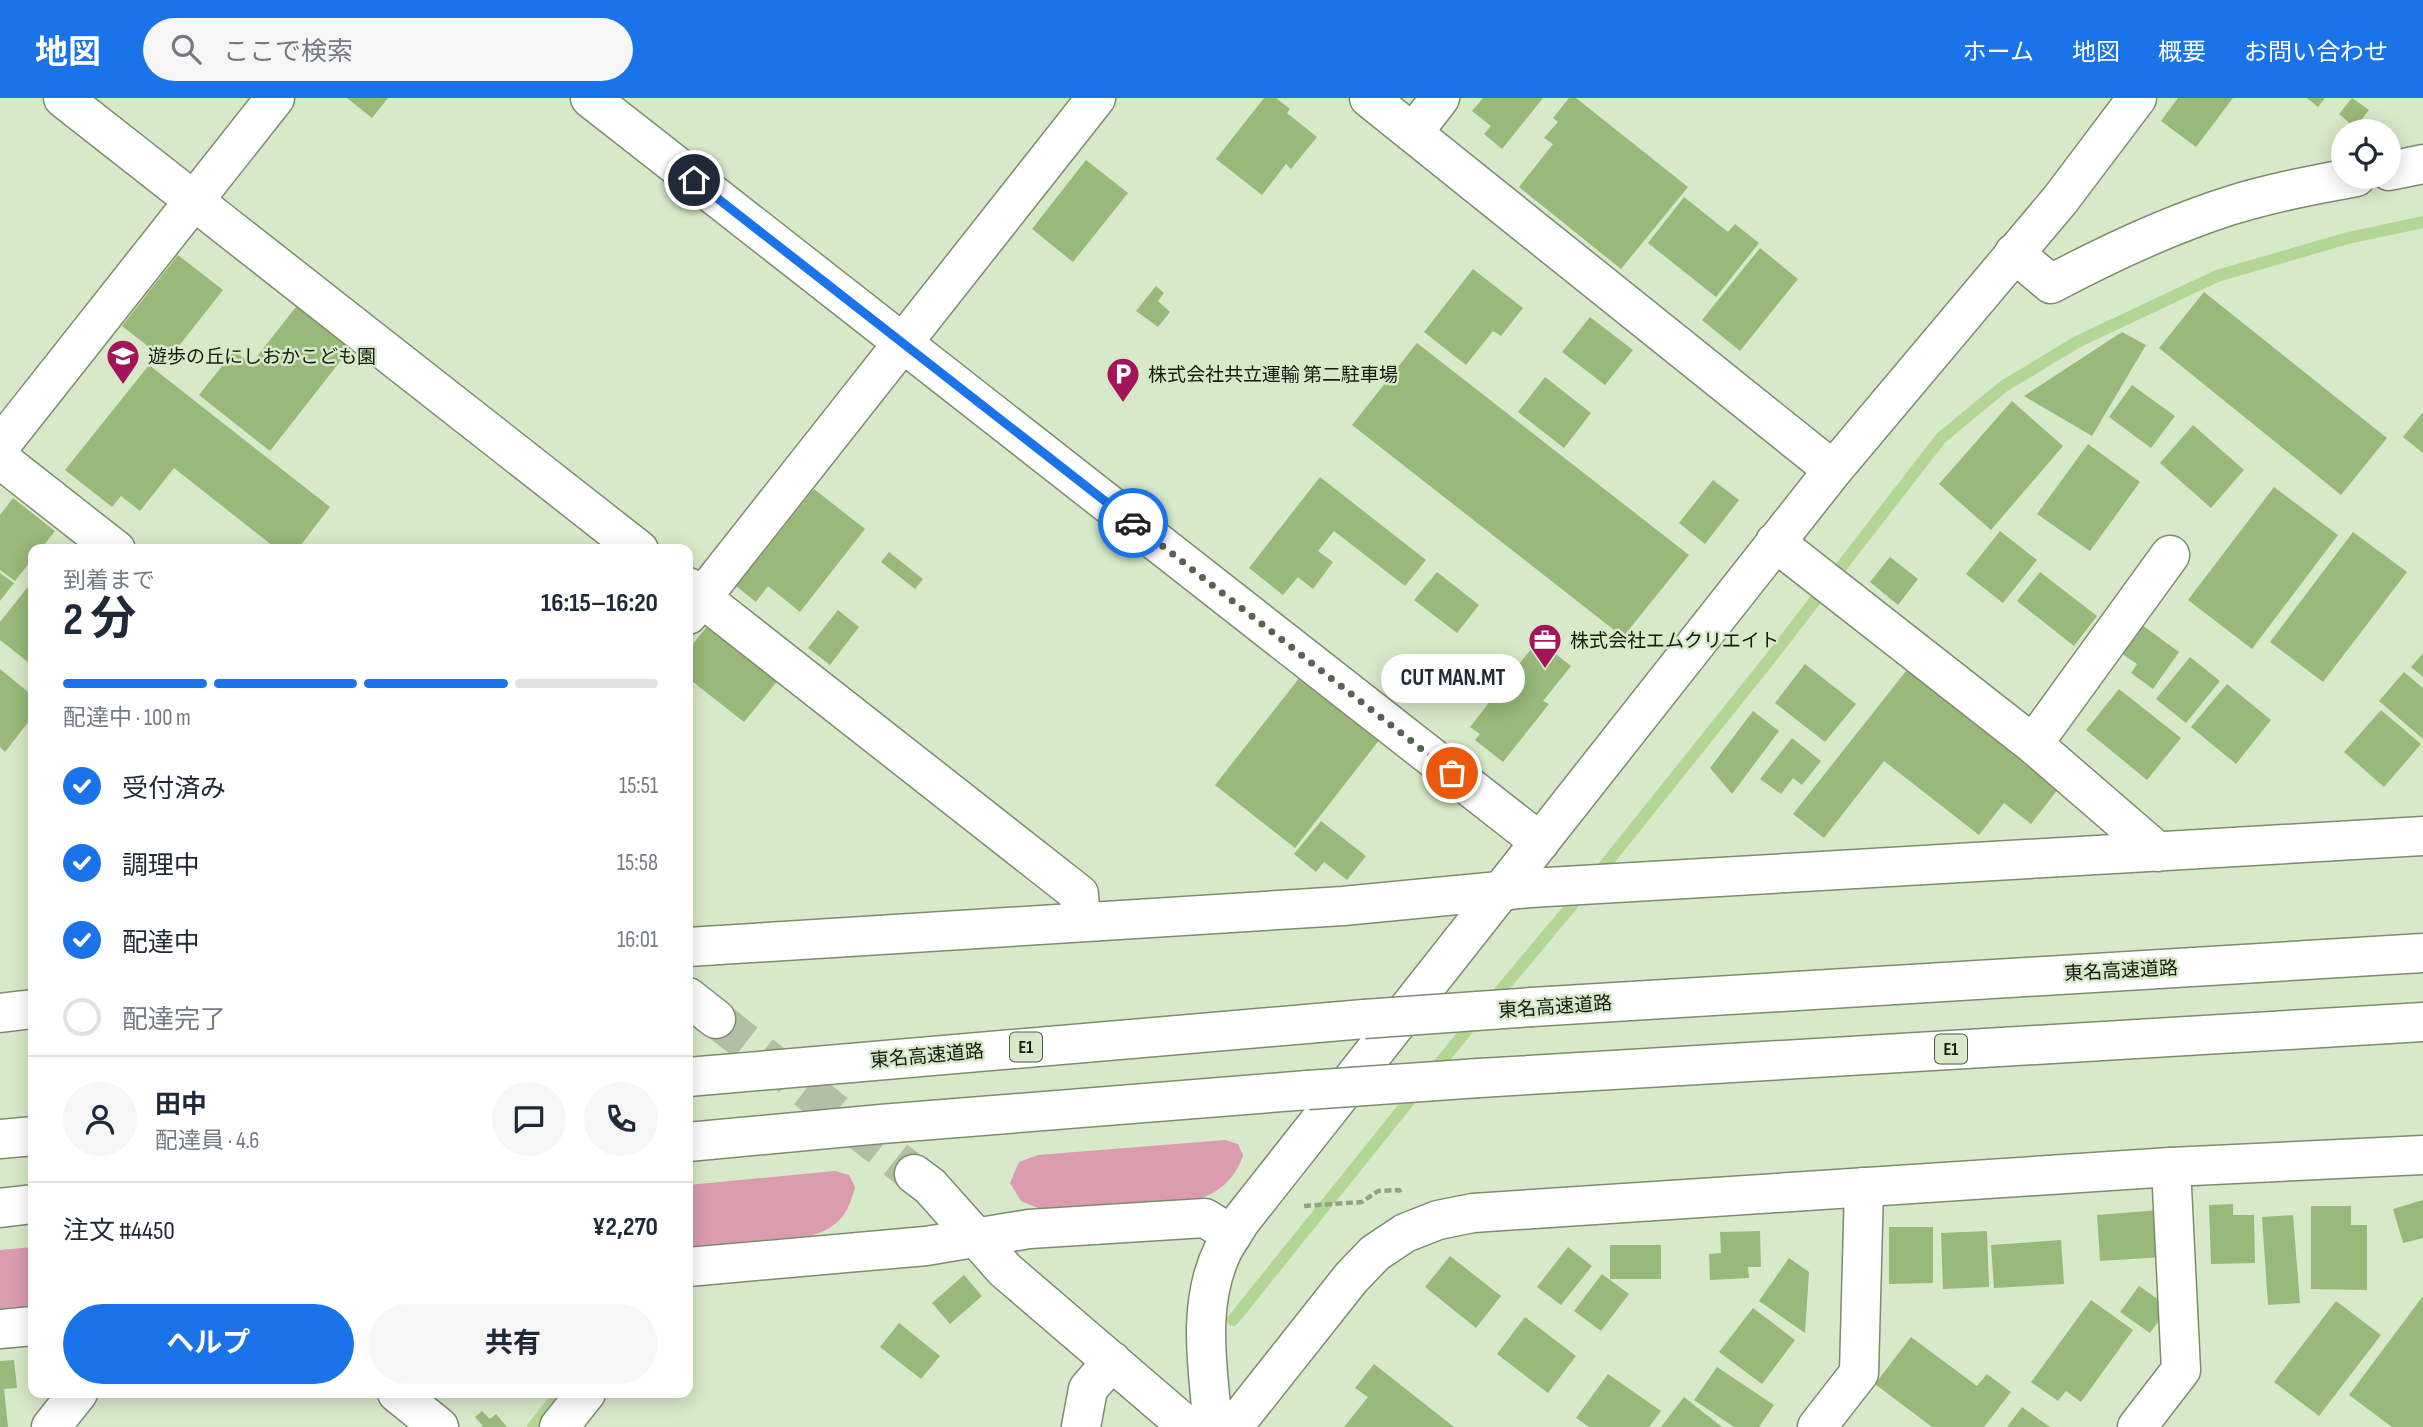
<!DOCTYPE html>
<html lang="ja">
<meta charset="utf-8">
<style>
body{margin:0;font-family:"Sofia Sans Condensed","Noto Sans JP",sans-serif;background:#f6f6f7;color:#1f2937;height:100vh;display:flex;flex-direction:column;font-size:26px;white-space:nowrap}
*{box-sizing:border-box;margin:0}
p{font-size:23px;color:#747a83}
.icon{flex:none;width:38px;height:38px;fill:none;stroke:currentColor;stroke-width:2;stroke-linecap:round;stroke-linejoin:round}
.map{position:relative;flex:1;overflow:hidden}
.side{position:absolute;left:28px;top:446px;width:665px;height:854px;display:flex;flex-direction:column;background:#fff;border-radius:14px;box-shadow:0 4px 18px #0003}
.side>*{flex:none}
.tools{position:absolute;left:2331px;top:21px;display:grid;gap:14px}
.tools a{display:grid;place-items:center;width:70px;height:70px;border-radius:50%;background:#fff;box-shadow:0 4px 18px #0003;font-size:35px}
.pin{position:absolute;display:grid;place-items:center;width:60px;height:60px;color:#fff;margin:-30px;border:4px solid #fff;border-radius:50%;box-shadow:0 2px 7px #0007}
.courier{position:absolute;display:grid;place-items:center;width:70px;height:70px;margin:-35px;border:5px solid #1a73e8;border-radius:50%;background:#fff;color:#222;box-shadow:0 2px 9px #0007}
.bubble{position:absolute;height:49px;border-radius:24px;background:#fff;box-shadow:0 4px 18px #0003;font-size:23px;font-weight:700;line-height:49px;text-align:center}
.overview em{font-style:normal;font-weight:700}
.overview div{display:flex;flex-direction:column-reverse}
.overview{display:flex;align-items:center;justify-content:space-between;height:119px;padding:0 35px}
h1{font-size:46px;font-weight:700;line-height:52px}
.bar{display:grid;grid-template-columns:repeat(4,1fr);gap:10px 7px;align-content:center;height:84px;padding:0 35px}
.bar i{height:9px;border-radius:5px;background:#e0e1e3}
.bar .selected{background:#1a73e8}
.bar p{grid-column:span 4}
.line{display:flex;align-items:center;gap:18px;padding:0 35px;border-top:2px solid #e0e1e3}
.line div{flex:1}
.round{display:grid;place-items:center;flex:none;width:74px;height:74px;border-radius:37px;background:#f6f6f7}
ol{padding:0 35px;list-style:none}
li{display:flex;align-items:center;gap:21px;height:77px}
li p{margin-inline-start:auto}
li .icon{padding:7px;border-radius:50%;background:#1a73e8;color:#fff;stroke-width:4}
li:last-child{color:#747a83}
li i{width:38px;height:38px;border:4px solid #e0e1e3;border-radius:50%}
.cta{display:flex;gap:14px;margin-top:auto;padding:14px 35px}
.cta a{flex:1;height:80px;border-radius:42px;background:#1a73e8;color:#fff;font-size:28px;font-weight:700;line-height:80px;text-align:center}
.cta a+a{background:#f6f6f7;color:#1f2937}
header{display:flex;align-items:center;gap:42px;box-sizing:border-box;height:98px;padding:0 35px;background:#1a73e8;color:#fff}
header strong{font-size:33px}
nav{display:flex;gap:38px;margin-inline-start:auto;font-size:24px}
.search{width:490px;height:63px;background:#f6f6f7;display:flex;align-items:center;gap:18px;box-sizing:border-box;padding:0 24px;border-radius:38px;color:#747a83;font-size:26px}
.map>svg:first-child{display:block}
.green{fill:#db9caf}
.pier{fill:#d8e9c9}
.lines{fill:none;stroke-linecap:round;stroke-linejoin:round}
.stream{stroke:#b4d694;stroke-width:12}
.building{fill:#98b979}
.secondary-tunnel{stroke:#b1c0a4;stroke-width:38;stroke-dasharray:38 19;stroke-linecap:butt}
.street-casing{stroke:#7c8c6e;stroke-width:41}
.secondary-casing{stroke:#7c8c6e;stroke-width:41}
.highway-casing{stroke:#7c8c6e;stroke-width:41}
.path{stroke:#94a188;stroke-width:4.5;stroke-dasharray:7 3.5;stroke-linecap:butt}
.street{stroke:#fff;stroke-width:38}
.secondary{stroke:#fff;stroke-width:38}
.highway{stroke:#fff;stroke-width:38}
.highway-bridge-casing{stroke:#7c8c6e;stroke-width:41;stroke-linecap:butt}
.highway-bridge{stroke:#fff;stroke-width:38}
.done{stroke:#596250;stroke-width:7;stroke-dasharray:0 12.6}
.route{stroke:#1a73e8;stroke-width:9}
.labels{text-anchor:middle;stroke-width:5;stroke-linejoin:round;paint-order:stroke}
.shield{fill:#d8e9c9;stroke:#505847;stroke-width:2}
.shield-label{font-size:18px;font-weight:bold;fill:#151a0f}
.poi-label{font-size:19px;fill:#151a0f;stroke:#d8e9c9;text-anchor:start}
.street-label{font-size:19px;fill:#151a0f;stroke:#d8e9c9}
</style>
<header>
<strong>地図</strong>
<div class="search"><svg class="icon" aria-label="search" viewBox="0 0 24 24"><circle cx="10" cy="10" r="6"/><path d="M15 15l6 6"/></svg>ここで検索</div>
<nav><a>ホーム</a><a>地図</a><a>概要</a><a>お問い合わせ</a></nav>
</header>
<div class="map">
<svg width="2423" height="1329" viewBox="0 0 2423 1329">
<rect width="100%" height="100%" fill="#d8e9c9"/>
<!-- green -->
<path class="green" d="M1225,1042L1238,1046L1243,1057C1236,1079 1221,1094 1199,1101L1040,1111L1021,1103L1010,1085L1019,1064L1038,1057Z
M835,1073L849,1077L855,1089C848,1117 838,1130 810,1138L688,1149V1087Z
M33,1149V1208L0,1211V1152Z"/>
<!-- pier -->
<path class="pier" d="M1238,1202L1250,1210V1214L1159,1329H1137Z"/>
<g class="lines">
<!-- stream -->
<path class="stream" d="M1597,777L1769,562L1941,340L2004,288L2077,244L2217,178L2348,140L2423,124
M1491,904L1583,794
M1431,976L1477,920
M1233,1222L1417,993
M533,1329L560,1295"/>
</g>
<!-- building -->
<path class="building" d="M347,0H388L372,20Z
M1264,0H1276L1290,11L1287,15L1317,39L1291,71L1286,66L1262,97L1216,61Z
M1483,0H1543L1502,51L1484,36L1491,28L1472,13Z
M1569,0H1576L1688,89L1621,171L1519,89L1553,46L1544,40L1558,24L1553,20Z
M2178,0H2233L2196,49L2161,23Z
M2307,0H2325L2318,9Z
M2352,0L2369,12L2355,30L2339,16Z
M1086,62L1128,95L1073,164L1032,131Z
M1684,99L1728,134L1735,126L1759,145L1716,199L1648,145Z
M1760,150L1798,181L1740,253L1702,222Z
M178,157L223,192L167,263L122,228Z
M1473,171L1523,210L1501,238L1493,233L1466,267L1424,234Z
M1156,188L1164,195L1158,203L1170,214L1158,229L1136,213Z
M2204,194L2387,340L2341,397L2159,250Z
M299,205L353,247L270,353L199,297L234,253L251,266Z
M1590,219L1633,252L1605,287L1562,254Z
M2122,234L2146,247L2092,338L2024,298Z
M1417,245L1689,457L1623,539L1352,327Z
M149,267L330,409L297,452H278L174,370L140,413L121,398L112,409L65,372Z
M1545,279L1591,315L1564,350L1518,314Z
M2132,287L2175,318L2151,350L2109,319Z
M2012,303L2063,348L1991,432L1939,386Z
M2423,314V355L2403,339Z
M2193,327L2244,372L2211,410L2160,365Z
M2088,346L2140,384L2090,453L2037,416Z
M1320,379L1426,462L1405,488L1334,433L1318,453L1333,464L1313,491L1298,479L1283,497L1249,470Z
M1713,382L1739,402L1705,446L1679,425Z
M2274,389L2338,437L2252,551L2188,502Z
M814,391L865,431L800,514L768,488L756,504L736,488Z
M13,400L55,433L40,452H33V460L15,483L0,472V417Z
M2000,433L2037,462L2003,505L1966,476Z
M2353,434L2407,474L2323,584L2270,544Z
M889,454L923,481L915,491L881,464Z
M1890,459L1918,481L1898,507L1870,484Z
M1437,474L1479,507L1457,535L1414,502Z
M2040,474L2097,518L2074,548L2017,503Z
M0,475L14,485L0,503Z
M31,485L33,486V568L0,542V524Z
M838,512L859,529L830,567L808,550Z
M2138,524L2179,554L2153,591L2131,575L2137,566L2118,553Z
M709,526L779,581L744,624L688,580V552Z
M1538,542L1571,568L1543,603L1549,606L1503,664L1475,642L1480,636L1470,629Z
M2423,555V579L2411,569Z
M2190,559L2220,583L2186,625L2156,601Z
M1805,566L1856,606L1825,644L1775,605Z
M1910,568L2062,686L2031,726L2004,705L1979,737L1884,663L1824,740L1793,716Z
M0,571L33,598V618L5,654L0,649Z
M1304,574L1384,636L1295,750L1215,687Z
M2404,574L2423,590V641L2379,603Z
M2227,586L2271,622L2236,666L2191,629Z
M2119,591L2181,640L2147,682L2086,632Z
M2381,612L2421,646L2384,689L2344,654Z
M1753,613L1779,633L1732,696L1710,670Z
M1792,640L1821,663L1802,687L1793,680L1781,696L1760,681Z
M1321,723L1366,758L1347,782L1324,764L1316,774L1294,756Z
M2423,1102V1140L2403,1145L2393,1111Z
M2233,1106V1117H2254L2255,1165L2211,1166L2209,1107Z
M2311,1108H2351V1127H2367V1192L2311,1191Z
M2160,1112L2163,1159L2100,1163L2097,1117Z
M2293,1117L2300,1205L2268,1207L2262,1119Z
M1889,1129H1933V1185L1889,1186Z
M1760,1133L1761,1169H1748L1749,1180L1710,1182L1709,1156L1721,1155L1720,1134Z
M1987,1133L1989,1189L1943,1191L1941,1135Z
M2061,1142L2064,1186L1994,1190L1991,1147Z
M1610,1147H1661V1181H1610Z
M1568,1149L1592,1168L1561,1207L1537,1189Z
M1450,1158L1501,1198L1476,1230L1425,1189Z
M1789,1160L1809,1174L1805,1235L1759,1203Z
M1602,1176L1629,1196L1601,1233L1574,1213Z
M964,1177L982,1198L950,1226L932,1205Z
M2139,1188L2169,1209L2150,1235L2120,1214Z
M2423,1198V1329H2392L2349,1297Z
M2091,1202L2133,1232L2081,1304L2066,1293L2058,1303L2031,1284Z
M2336,1203L2381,1237L2319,1318L2274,1284Z
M1753,1210L1795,1242L1762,1286L1719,1254Z
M1525,1219L1576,1258L1548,1295L1497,1256Z
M899,1225L940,1258L921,1281L880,1249Z
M1911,1239L1977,1288L1987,1276L2011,1294L1984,1329H1932L1875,1286Z
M14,1262L17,1290L4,1291L8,1329H0V1263Z
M1374,1266L1454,1329H1344L1368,1299L1355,1290Z
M1717,1269L1774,1307L1759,1329H1734L1694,1302Z
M1608,1276L1661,1313L1649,1329H1589L1576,1320Z
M1684,1299L1722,1329H1661Z
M2022,1309L2050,1329H2007Z
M482,1313L490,1321L496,1316L507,1329H481L483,1328L475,1319Z"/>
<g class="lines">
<!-- secondary-tunnel -->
<path class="secondary-tunnel" d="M716,921L914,1076"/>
<defs>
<path id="street" d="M63,0L639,452
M590,0L1540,744
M1413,35L1440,0
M2389,73L2423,66
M2014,155L2051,186C2109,155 2167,128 2229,108C2270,95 2313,87 2356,79
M0,348L275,0
M0,361L116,452
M1775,444L2033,646L2158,754
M688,489L1079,796L1081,824
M688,517L1096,0
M2033,646L2170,457
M688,849L1343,808L1530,790L2423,738
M0,915L33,911
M688,1169L926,1148L1029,1131L1205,1120L1232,1137
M0,1231L33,1228
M397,1295L439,1329
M51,1329L78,1295
M559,1329L586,1295
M1817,1329L1859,1275L1864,1089
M2137,1329L2181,1272L2171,1069"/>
<path id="secondary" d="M1369,0L1833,372
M688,899L716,921
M914,1076L930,1088L1005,1172L1188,1329
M1081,1329L1088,1291L1112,1263
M1213,1329C1208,1270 1196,1207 1223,1152C1228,1142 1235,1133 1240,1124L1833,372L2060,102L2137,0
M1233,1329L1351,1180L1375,1155L1405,1135L1438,1122L1473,1115L2171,1069L2423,1057"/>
<path id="highway" d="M1532,909L2423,855
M688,979L1364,921
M1479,980L2423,924
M0,1041L33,1038
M688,1044L881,1026L1308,992
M0,1110L33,1106"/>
</defs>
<!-- street casing -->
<use href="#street" class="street-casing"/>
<!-- secondary casing -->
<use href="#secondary" class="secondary-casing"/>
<!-- highway casing -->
<use href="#highway" class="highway-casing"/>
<!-- path -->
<path class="path" d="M1304,1108L1362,1104L1378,1093L1399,1092L1401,1096"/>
<!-- street -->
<use href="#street" class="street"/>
<!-- secondary -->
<use href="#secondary" class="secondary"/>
<!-- highway -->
<use href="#highway" class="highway"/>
<defs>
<path id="highway-bridge" d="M1364,921L1532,909
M1308,992L1479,980"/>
</defs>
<!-- highway-bridge casing -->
<use href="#highway-bridge" class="highway-bridge-casing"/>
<!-- highway-bridge -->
<use href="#highway-bridge" class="highway-bridge"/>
</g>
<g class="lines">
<!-- done -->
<path class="done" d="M1133,425L1452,675"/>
<!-- route -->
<path class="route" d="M694,82L1133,425"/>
</g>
<!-- icons -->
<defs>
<symbol id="school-pin" viewBox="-11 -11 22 30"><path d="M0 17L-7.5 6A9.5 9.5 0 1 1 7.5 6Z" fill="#a31458" stroke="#d8e9c9"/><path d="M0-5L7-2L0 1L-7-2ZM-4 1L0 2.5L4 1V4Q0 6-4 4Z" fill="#fff"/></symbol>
<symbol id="parking-pin" viewBox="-11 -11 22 30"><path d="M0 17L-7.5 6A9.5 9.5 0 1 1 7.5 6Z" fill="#a31458" stroke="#d8e9c9"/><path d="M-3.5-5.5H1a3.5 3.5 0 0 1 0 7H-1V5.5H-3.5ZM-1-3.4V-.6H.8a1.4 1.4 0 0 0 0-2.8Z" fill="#fff"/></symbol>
<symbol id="office-pin" viewBox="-11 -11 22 30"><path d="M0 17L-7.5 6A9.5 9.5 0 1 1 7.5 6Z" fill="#a31458" stroke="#d8e9c9"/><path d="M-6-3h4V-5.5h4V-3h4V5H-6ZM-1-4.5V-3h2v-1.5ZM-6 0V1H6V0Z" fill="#fff"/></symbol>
</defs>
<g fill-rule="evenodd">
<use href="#school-pin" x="104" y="239" width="38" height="52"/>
<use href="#parking-pin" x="1104" y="257" width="38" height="52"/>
<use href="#office-pin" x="1526" y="523" width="38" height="52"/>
</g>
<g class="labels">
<!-- shield labels -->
<g class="shield">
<rect x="1010" y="934.5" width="32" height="29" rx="5"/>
<rect x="1935" y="936.5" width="32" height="29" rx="5"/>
</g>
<g class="shield-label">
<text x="1026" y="955">E1</text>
<text x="1951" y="957">E1</text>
</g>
<!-- poi labels -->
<g class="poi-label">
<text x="148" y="265">遊歩の丘にしおかこども園</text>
<text x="1148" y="283">株式会社共立運輸 第二駐車場</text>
<text x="1570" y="549">株式会社エムクリエイト</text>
</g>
<!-- street labels -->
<g class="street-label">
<text transform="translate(2121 872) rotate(-3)" y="7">東名高速道路</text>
<text transform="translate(1555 908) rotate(-4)" y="7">東名高速道路</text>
<text transform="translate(927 957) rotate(-5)" y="7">東名高速道路</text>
</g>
</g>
</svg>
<div class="tools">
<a><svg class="icon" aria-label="locate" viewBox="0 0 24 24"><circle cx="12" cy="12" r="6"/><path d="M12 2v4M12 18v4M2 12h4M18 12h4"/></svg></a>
</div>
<div class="pin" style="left:1452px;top:675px;background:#ea580c"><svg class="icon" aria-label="bag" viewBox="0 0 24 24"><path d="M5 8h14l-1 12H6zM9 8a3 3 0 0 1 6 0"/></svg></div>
<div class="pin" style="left:694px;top:82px;background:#1f2937"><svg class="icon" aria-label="home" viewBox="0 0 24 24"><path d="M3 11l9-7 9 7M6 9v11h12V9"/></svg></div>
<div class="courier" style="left:1133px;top:425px"><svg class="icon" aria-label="car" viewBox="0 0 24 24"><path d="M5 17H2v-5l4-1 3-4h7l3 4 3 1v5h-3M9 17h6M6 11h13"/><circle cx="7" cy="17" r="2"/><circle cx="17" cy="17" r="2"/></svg></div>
<div class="bubble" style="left:1381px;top:556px;width:144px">CUT MAN.MT</div>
<section class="side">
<div class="overview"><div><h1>2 分</h1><p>到着まで</p></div><em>16:15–16:20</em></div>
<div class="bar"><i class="selected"></i><i class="selected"></i><i class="selected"></i><i></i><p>配達中 · 100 m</p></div>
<ol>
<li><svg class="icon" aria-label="check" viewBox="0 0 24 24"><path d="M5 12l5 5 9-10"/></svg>受付済み<p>15:51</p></li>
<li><svg class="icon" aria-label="check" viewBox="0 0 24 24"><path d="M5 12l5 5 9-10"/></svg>調理中<p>15:58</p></li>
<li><svg class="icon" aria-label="check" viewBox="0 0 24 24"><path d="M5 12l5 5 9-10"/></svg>配達中<p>16:01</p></li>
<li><i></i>配達完了</li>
</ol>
<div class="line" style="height:126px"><a class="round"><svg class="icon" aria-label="person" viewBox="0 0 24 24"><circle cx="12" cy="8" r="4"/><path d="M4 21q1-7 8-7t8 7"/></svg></a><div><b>田中</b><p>配達員 · 4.6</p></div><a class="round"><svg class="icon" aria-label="chat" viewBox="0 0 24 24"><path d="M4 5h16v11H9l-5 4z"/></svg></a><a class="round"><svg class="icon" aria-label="phone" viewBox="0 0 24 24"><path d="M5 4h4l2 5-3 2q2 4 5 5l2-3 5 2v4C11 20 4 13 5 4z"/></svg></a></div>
<div class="line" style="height:91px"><div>注文 #4450</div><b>¥2,270</b></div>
<div class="cta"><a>ヘルプ</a><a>共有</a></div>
</section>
</div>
